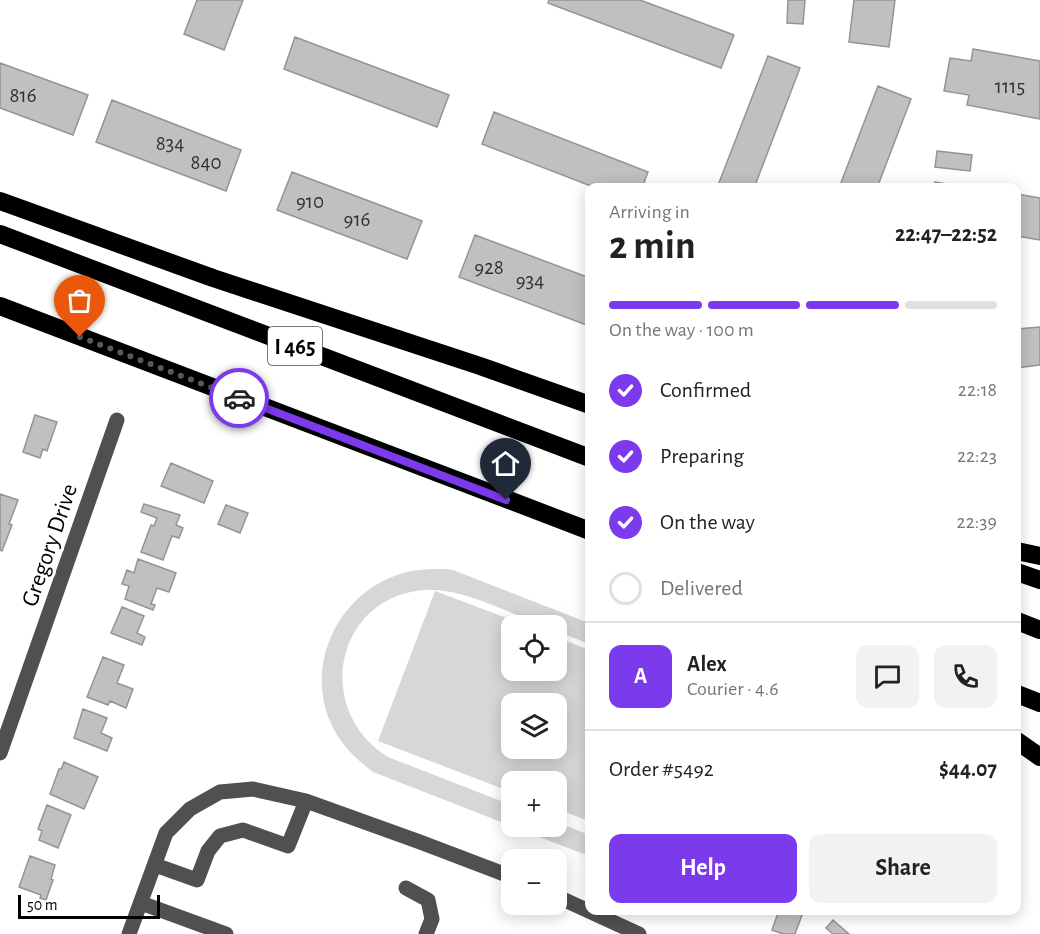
<!DOCTYPE html>
<meta charset="utf-8">
<style>
body{margin:0;font-family:"Alegreya Sans",sans-serif;background:#f2f2f2;color:#222;height:100vh;display:flex;flex-direction:column;font-size:22px;white-space:nowrap}
*{box-sizing:border-box;margin:0}
p{font-size:20px;color:#767676}
.icon{flex:none;width:33px;height:33px;fill:none;stroke:currentColor;stroke-width:2;stroke-linecap:round;stroke-linejoin:round}
.map{position:relative;flex:1;overflow:hidden}
.details{position:absolute;left:585px;top:183px;width:436px;height:732px;display:flex;flex-direction:column;background:#fff;border-radius:12px;box-shadow:0 3px 15px #0003}
.details>*{flex:none}
.fabs{position:absolute;left:501px;top:615px;display:grid;gap:12px}
.fabs a{display:grid;place-items:center;width:66px;height:66px;border-radius:12px;background:#fff;box-shadow:0 3px 15px #0003;font-size:30px}
.scale{position:absolute;left:18px;bottom:15px;width:142px;box-sizing:border-box;padding-left:6px;border:3px solid #000;border-top:0;font-size:16px;line-height:21px;white-space:nowrap;color:#000;-webkit-text-stroke:4px #fff;paint-order:stroke}
.pin{position:absolute;display:grid;place-items:center;width:51px;height:51px;color:#fff;margin:-62px -26px;border-radius:50% 50% 50% 0;rotate:-45deg;box-shadow:0 0 6px #0007}
.pin .icon{rotate:45deg}
.courier{position:absolute;display:grid;place-items:center;width:60px;height:60px;margin:-30px;border:4px solid #7c3aed;border-radius:50%;background:#fff;color:#222;box-shadow:0 2px 8px #0007}
.summary em{font-style:normal;font-weight:700}
.summary div{display:flex;flex-direction:column-reverse}
.summary{display:flex;align-items:center;justify-content:space-between;height:102px;padding:0 24px}
h1{font-size:39px;font-weight:700;line-height:45px}
.bar{display:grid;grid-template-columns:repeat(4,1fr);gap:9px 6px;align-content:center;height:72px;padding:0 24px}
.bar i{height:8px;border-radius:4px;background:#e0e0e0}
.bar .active{background:#7c3aed}
.bar p{grid-column:span 4}
.line{display:flex;align-items:center;gap:15px;padding:0 24px;border-top:2px solid #e0e0e0}
.line div{flex:1}
.round{display:grid;place-items:center;flex:none;width:63px;height:63px;border-radius:12px;background:#f2f2f2}
ol{padding:0 24px;list-style:none}
li{display:flex;align-items:center;gap:18px;height:66px}
li p{margin-inline-start:auto}
li .icon{padding:6px;border-radius:50%;background:#7c3aed;color:#fff;stroke-width:4}
li:last-child{color:#767676}
li i{width:33px;height:33px;border:3px solid #e0e0e0;border-radius:50%}
.primary-button{display:flex;gap:12px;margin-top:auto;padding:12px 24px}
.primary-button a{flex:1;height:69px;border-radius:12px;background:#7c3aed;color:#fff;font-size:24px;font-weight:700;line-height:69px;text-align:center}
.primary-button a+a{background:#f2f2f2;color:#222}
.map>svg:first-child{display:block}
.green{fill:#d7d7d7;fill-rule:evenodd}
.building{fill:#c0c0c0;stroke:#949494;stroke-width:1.5}
.lines{fill:none;stroke-linecap:round;stroke-linejoin:round}
.minor{stroke:#505050;stroke-width:15}
.highway{stroke:#000;stroke-width:18}
.done{stroke:#595959;stroke-width:6;stroke-dasharray:0 10.8}
.route{stroke:#7c3aed;stroke-width:8}
.labels{text-anchor:middle;stroke-width:6;stroke-linejoin:round;paint-order:stroke}
.number-label{font-size:21px;fill:#303030}
.shield{fill:#fff;stroke:#4c4c4c;stroke-width:1.5}
.shield-label{font-size:22px;font-weight:bold;fill:#000}
.street-label{font-size:24px;fill:#000;stroke:#fff}
</style>
<div class="map">
<svg width="1040" height="934" viewBox="0 0 1040 934">
<rect width="100%" height="100%" fill="#fff"/>
<!-- green -->
<path class="green" d="M445,569L453,570L589,623V644L557,631L556,626L542,625C509,613 460,587 425,590C336,596 312,710 388,757L511,805V826L373,772C361,763 350,753 341,741C298,680 331,596 400,574C415,569 430,569 445,569Z
M435,591L525,625L512,626V670H556L557,637L589,650V821L557,809L556,782H512L511,792L378,741ZM512,704H556V748H512Z
M557,822L589,835V856L513,827L556,826Z"/>
<!-- building -->
<path class="building" d="M197,0H243L224,50L184,34Z
M549,0H640L734,35L721,68L548,3Z
M788,0H805L803,24L787,23Z
M854,0H895L889,47L849,42Z
M295,37L449,95L437,127L284,69Z
M973,49L1040,61V119L967,105L969,95L944,91L950,58L971,61Z
M768,56L800,68L754,188H717Z
M0,63L88,95L73,135L0,108Z
M878,86L911,99L877,188H839Z
M112,100L241,150L226,191L96,142Z
M494,112L648,172L642,188H596L482,144Z
M937,151L972,155L970,171L935,167Z
M292,172L422,221L407,259L277,210Z
M935,182L971,188H934Z
M1017,194L1040,198V240L1017,236Z
M475,235L590,278L589,326L459,277Z
M1040,327V365L1017,368V329Z
M35,415L57,422L47,451L43,449L40,458L23,452Z
M171,463L213,481L204,503L161,486Z
M0,494L18,500L9,524L12,525L2,551L0,550Z
M144,504L180,515L176,525L183,528L179,538L172,536L163,560L141,552L151,525L154,526L157,518L141,512Z
M226,505L248,513L240,533L218,524Z
M138,559L176,573L169,592L157,588L151,604L155,605L153,610L125,599L129,586L122,584L127,570L134,573Z
M122,607L144,616L137,633L145,637L142,645L111,633Z
M103,657L124,665L117,683L133,689L126,708L110,701L108,705L87,697Z
M83,709L107,718L101,733L112,738L107,751L74,738Z
M64,762L98,777L84,809L50,794L59,769H61Z
M47,805L71,815L58,848L39,840L42,831L38,829Z
M30,856L55,865L51,879L53,880L46,900L40,898L41,895L19,887Z
M779,910H788L802,915L795,934H783L772,930Z
M833,920L849,934H833L826,928Z"/>
<g class="lines">
<!-- minor -->
<path class="minor" d="M0,753L117,420
M155,865L197,880L208,851L220,836L243,830L288,846L306,801
M406,888L428,900L432,919L426,934
M556,896L639,934
M141,903L226,934
M129,934L166,833L190,809L220,792L253,789L306,801L420,842L512,877"/>
<!-- highway -->
<path class="highway" d="M0,201L213,278L480,366L590,405
M0,234L590,458
M0,306L590,531
M1017,551L1040,556
M1017,572L1040,580
M1017,621L1040,630
M1017,694L1040,703
M1017,741L1040,757"/>
</g>
<g class="lines">
<!-- done -->
<path class="done" d="M80,337L239,398"/>
<!-- route -->
<path class="route" d="M239,398L506,500"/>
</g>
<g class="labels">
<!-- number labels -->
<g class="number-label">
<text x="1010" y="93">1115</text>
<text x="23" y="102">816</text>
<text x="170" y="150">834</text>
<text x="206" y="169">840</text>
<text x="310" y="208">910</text>
<text x="357" y="226">916</text>
<text x="489" y="274">928</text>
<text x="530" y="287">934</text>
</g>
<!-- shield labels -->
<rect class="shield" x="268" y="327" width="54" height="38" rx="4.5"/>
<g class="shield-label">
<text x="295" y="354">I 465</text>
</g>
<!-- street labels -->
<g class="street-label">
<text transform="translate(49 545) rotate(-71)" y="8">Gregory Drive</text>
</g>
</g>
</svg>
<div class="fabs">
<a><svg class="icon" aria-label="locate" viewBox="0 0 24 24"><circle cx="12" cy="12" r="6"/><path d="M12 2v4M12 18v4M2 12h4M18 12h4"/></svg></a>
<a><svg class="icon" aria-label="layers" viewBox="0 0 24 24"><path d="M12 4l9 5-9 5-9-5zM3 14l9 5 9-5"/></svg></a>
<a>+</a>
<a>−</a>
</div>
<div class="scale">50 m</div>
<div class="pin" style="left:80px;top:337px;background:#ea580c"><svg class="icon" aria-label="bag" viewBox="0 0 24 24"><path d="M5 8h14l-1 12H6zM9 8a3 3 0 0 1 6 0"/></svg></div>
<div class="pin" style="left:506px;top:500px;background:#1f2937"><svg class="icon" aria-label="home" viewBox="0 0 24 24"><path d="M3 11l9-7 9 7M6 9v11h12V9"/></svg></div>
<div class="courier" style="left:239px;top:398px"><svg class="icon" aria-label="car" viewBox="0 0 24 24"><path d="M5 17H2v-5l4-1 3-4h7l3 4 3 1v5h-3M9 17h6M6 11h13"/><circle cx="7" cy="17" r="2"/><circle cx="17" cy="17" r="2"/></svg></div>
<section class="details">
<div class="summary"><div><h1>2 min</h1><p>Arriving in</p></div><em>22:47–22:52</em></div>
<div class="bar"><i class="active"></i><i class="active"></i><i class="active"></i><i></i><p>On the way · 100 m</p></div>
<ol>
<li><svg class="icon" aria-label="check" viewBox="0 0 24 24"><path d="M5 12l5 5 9-10"/></svg>Confirmed<p>22:18</p></li>
<li><svg class="icon" aria-label="check" viewBox="0 0 24 24"><path d="M5 12l5 5 9-10"/></svg>Preparing<p>22:23</p></li>
<li><svg class="icon" aria-label="check" viewBox="0 0 24 24"><path d="M5 12l5 5 9-10"/></svg>On the way<p>22:39</p></li>
<li><i></i>Delivered</li>
</ol>
<div class="line" style="height:108px"><b class="round" style="background:#7c3aed;color:#fff">A</b><div><b>Alex</b><p>Courier · 4.6</p></div><a class="round"><svg class="icon" aria-label="chat" viewBox="0 0 24 24"><path d="M4 5h16v11H9l-5 4z"/></svg></a><a class="round"><svg class="icon" aria-label="phone" viewBox="0 0 24 24"><path d="M5 4h4l2 5-3 2q2 4 5 5l2-3 5 2v4C11 20 4 13 5 4z"/></svg></a></div>
<div class="line" style="height:78px"><div>Order #5492</div><b>$44.07</b></div>
<div class="primary-button"><a>Help</a><a>Share</a></div>
</section>
</div>
